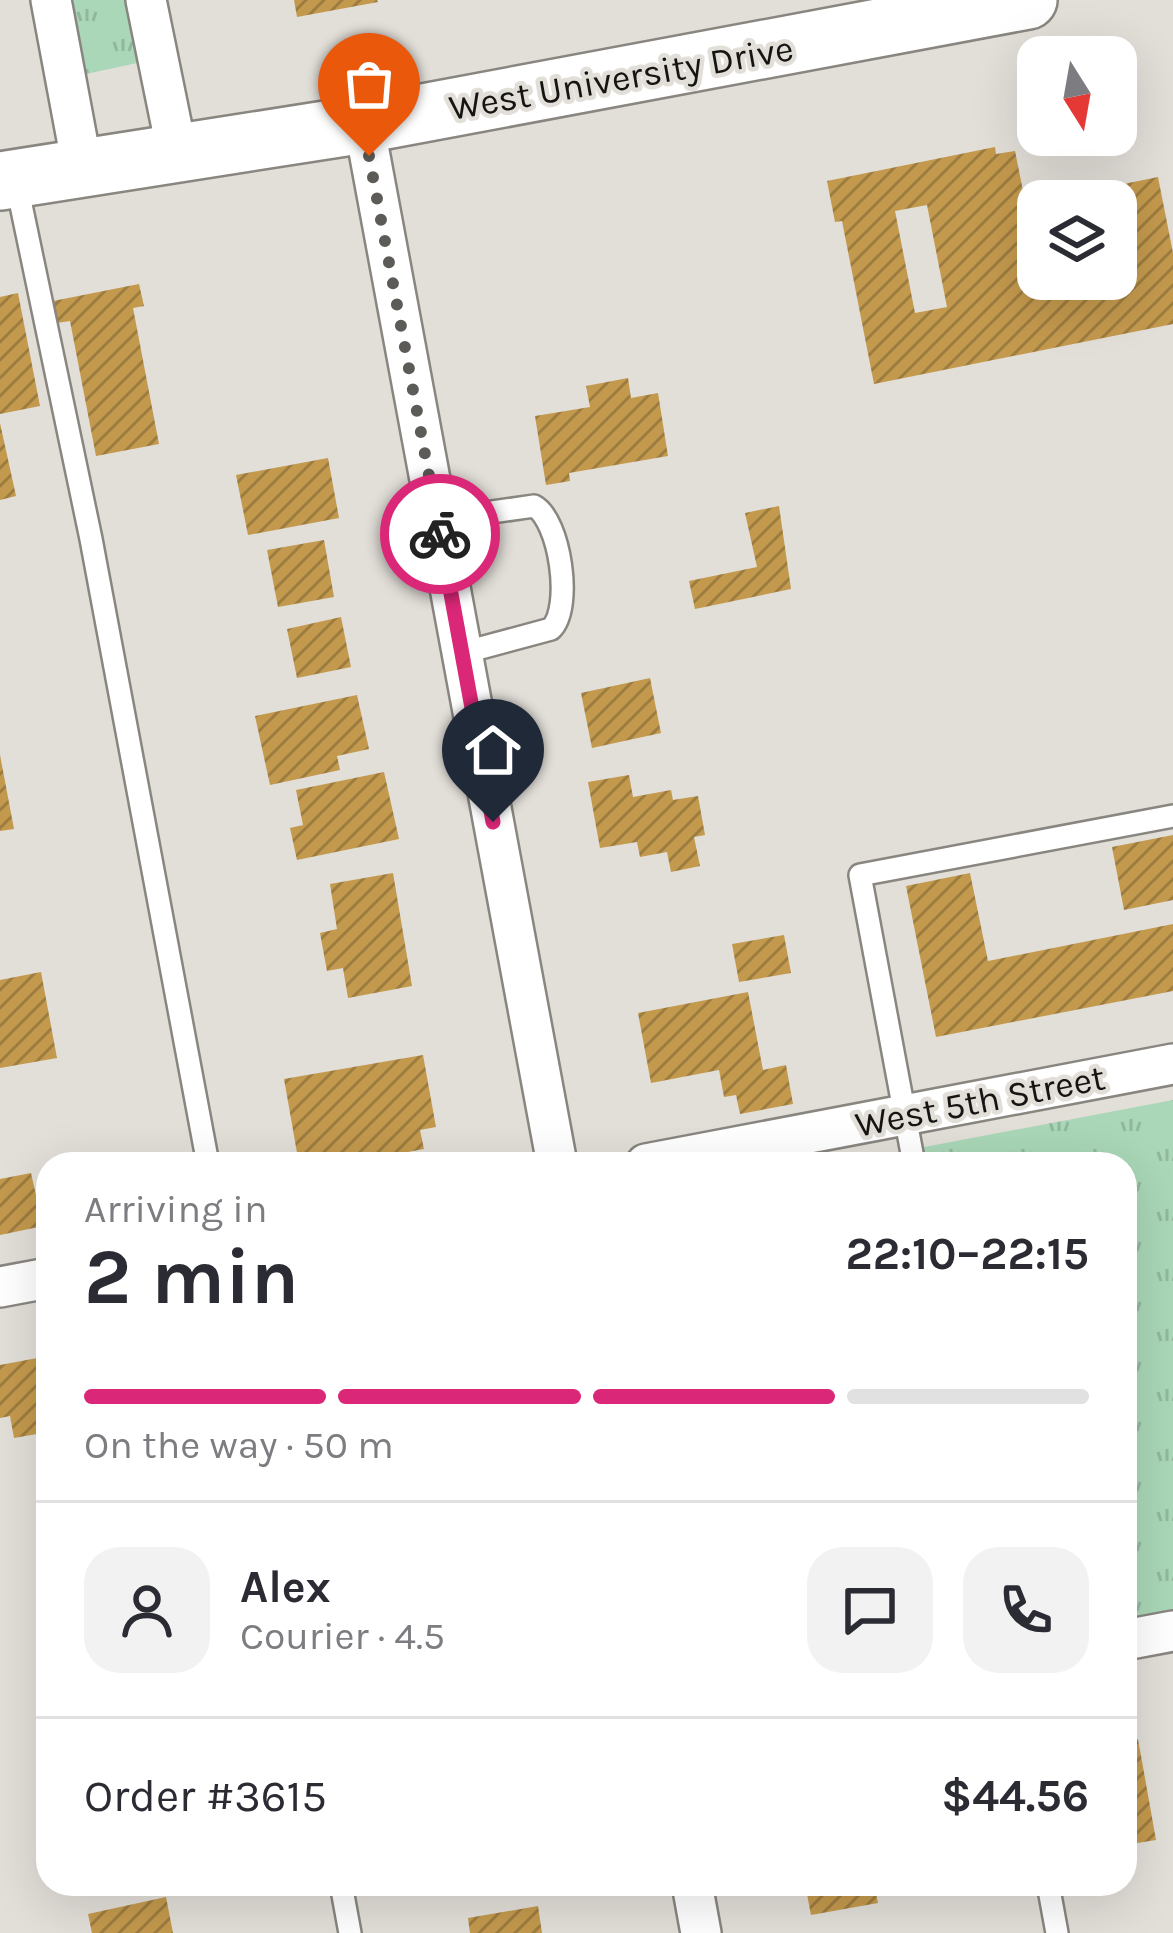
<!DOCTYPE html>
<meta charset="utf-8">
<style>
body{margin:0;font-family:Karla,sans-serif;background:#f2f2f3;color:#2b2b33;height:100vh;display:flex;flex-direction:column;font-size:45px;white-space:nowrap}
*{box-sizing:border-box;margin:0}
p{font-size:39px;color:#7c7c81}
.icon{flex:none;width:66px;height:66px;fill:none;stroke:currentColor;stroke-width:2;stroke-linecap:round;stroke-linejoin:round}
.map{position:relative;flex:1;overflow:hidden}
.side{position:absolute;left:36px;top:1152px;width:1101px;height:744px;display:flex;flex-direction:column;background:#fff;border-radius:36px;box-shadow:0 12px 48px #0002}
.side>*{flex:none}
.needle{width:78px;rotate:169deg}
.tools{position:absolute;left:1017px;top:36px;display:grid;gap:24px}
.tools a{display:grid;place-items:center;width:120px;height:120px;border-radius:24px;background:#fff;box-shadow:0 12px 48px #0002;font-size:60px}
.pin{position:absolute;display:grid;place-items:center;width:102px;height:102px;color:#fff;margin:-123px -51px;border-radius:50% 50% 50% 0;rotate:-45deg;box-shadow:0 0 12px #0007}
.pin .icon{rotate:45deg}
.courier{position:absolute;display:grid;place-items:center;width:120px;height:120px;margin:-60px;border:9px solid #db2777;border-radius:50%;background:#fff;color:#222;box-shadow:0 3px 15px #0007}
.headline em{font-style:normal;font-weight:700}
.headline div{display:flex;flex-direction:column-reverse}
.headline{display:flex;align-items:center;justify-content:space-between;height:204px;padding:0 48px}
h1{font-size:78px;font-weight:700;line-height:90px}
.bar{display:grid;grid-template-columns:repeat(4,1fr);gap:18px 12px;align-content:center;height:144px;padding:0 48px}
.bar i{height:15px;border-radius:9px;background:#e1e1e2}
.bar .active{background:#db2777}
.bar p{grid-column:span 4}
.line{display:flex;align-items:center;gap:30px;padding:0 48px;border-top:3px solid #e1e1e2}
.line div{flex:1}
.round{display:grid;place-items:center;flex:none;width:126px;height:126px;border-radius:36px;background:#f2f2f3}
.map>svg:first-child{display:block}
.park{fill:url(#park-tufts)}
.building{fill:url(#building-hatch);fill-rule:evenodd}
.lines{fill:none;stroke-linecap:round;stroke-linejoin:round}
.service-casing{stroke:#898680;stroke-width:26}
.minor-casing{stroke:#898680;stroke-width:44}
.secondary-casing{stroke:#898680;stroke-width:62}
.service{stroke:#fff;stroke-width:21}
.minor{stroke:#fff;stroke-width:39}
.secondary{stroke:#fff;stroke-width:57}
.done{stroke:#5d5b57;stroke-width:12;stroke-dasharray:0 21.6}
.route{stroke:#db2777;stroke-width:15}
.labels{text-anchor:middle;stroke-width:9;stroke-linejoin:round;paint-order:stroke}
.street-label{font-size:36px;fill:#151412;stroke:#e2ded8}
</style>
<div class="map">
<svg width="1173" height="1933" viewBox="0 0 1173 1933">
<defs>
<pattern id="park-tufts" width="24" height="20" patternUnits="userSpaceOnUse" patternTransform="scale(3)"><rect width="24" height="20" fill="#a9d7b7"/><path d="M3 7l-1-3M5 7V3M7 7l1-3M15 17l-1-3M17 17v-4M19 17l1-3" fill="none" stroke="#91b89c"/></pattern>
<pattern id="building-hatch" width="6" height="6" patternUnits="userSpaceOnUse" patternTransform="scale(3)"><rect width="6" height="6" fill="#c3994d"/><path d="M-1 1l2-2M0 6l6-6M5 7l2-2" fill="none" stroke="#9d7c3f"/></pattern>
</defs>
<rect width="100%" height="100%" fill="#e2ded8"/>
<!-- park -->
<path class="park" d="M69,0H128L137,63L86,74Z
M1173,1100V1611L1125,1620V1164H895L893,1153Z"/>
<!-- building -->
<path class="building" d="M294,0H377L378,2L297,17Z
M995,147L996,154L1015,151L1033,240L1038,239V279H1116V223L1126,221L1119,185L1158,177L1173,253V324L874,384L842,221L835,222L827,181ZM927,205L947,307L915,313L895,211Z
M139,284L144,306L133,308L159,444L96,456L70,321L57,323L53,301Z
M18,293L40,406L0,414V297Z
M628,378L631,398L658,393L668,456L569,473L570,481L546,485L535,416L590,407L586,386Z
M0,423L16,496L0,500Z
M328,458L339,518L248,535L236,475Z
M779,506L791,589L695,609L689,581L757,567L745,513Z
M324,540L334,597L278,607L267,550Z
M341,617L351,667L297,678L287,629Z
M650,678L661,733L592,748L581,693Z
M357,695L369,749L337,756L340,770L270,785L255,716Z
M0,755L14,829L0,831Z
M384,772L399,839L297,860L290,828L303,825L296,790Z
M629,775L633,797L671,790L673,800L698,796L705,835L694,837L700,866L671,872L667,852L640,857L637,842L600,848L588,782Z
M1173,835V900L1124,910L1112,847Z
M393,873L412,986L348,998L343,968L327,971L320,933L337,929L330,884Z
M970,873L988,961L1173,924V991L936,1037L906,886Z
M784,935L791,973L739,982L732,944Z
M41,972L57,1058L0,1068V980Z
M748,992L763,1070L786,1065L793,1104L740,1114L736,1095L724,1097L719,1070L651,1083L638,1013Z
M423,1055L436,1127L420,1130L424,1149L376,1158L377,1164H299L284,1079Z
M31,1173L40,1213L48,1212V1225L0,1235V1179Z
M48,1356V1432L14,1438L10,1416L0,1418V1365Z
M48,1597V1655H46L36,1600Z
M1138,1739L1156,1840L1125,1845V1742Z
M805,1884H874L878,1903L811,1915Z
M166,1897L173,1933H92L88,1914Z
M538,1906L542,1933H470L468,1918Z"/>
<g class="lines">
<defs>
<path id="service" d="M16,181L91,539L208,1164
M437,520L534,506C560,520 573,608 551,629L462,653
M914,1164L860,875L1173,816
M341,1884L350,1933
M1048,1884L1057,1933"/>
<path id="minor" d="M51,0L82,166
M146,0L177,152
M364,124L557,1164
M646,1164L1173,1064
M0,1287L48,1278
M1125,1640L1173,1631
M692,1884L701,1933"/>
<path id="secondary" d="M0,181L364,124L1028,0"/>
</defs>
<!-- service casing -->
<use href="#service" class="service-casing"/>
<!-- minor casing -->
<use href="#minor" class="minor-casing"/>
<!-- secondary casing -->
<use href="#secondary" class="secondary-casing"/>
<!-- service -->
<use href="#service" class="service"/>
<!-- minor -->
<use href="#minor" class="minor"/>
<!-- secondary -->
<use href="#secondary" class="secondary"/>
</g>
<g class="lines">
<!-- done -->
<path class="done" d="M369,156L440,534"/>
<!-- route -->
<path class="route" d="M440,534L493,822"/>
</g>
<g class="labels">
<!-- street labels -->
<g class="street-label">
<text transform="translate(621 77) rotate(-10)" y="13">West University Drive</text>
<text transform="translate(980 1100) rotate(-11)" y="13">West 5th Street</text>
</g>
</g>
</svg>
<div class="tools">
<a><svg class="needle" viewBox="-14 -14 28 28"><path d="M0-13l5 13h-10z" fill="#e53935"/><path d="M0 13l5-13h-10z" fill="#7c7c81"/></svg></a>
<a><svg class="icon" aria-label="layers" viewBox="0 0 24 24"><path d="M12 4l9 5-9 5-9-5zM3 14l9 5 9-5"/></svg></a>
</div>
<div class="pin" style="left:369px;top:156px;background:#ea580c"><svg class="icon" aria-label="bag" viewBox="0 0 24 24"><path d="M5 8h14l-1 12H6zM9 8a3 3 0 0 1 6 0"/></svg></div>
<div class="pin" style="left:493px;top:822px;background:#1f2937"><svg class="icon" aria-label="home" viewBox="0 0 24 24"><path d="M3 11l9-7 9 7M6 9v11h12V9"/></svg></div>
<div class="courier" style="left:440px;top:534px"><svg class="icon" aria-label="bike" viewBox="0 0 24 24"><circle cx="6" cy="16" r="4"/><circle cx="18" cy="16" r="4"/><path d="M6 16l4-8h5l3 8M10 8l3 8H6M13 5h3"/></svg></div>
<section class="side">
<div class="headline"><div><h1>2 min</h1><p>Arriving in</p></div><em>22:10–22:15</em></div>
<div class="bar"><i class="active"></i><i class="active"></i><i class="active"></i><i></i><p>On the way · 50 m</p></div>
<div class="line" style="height:216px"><a class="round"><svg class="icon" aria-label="person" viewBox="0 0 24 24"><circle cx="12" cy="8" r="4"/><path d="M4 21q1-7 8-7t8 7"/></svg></a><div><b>Alex</b><p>Courier · 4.5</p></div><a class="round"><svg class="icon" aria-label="chat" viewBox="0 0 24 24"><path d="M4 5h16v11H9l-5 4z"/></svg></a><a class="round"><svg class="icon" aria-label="phone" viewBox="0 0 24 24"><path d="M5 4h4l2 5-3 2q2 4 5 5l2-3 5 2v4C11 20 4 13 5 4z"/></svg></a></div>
<div class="line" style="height:156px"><div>Order #3615</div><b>$44.56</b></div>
</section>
</div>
